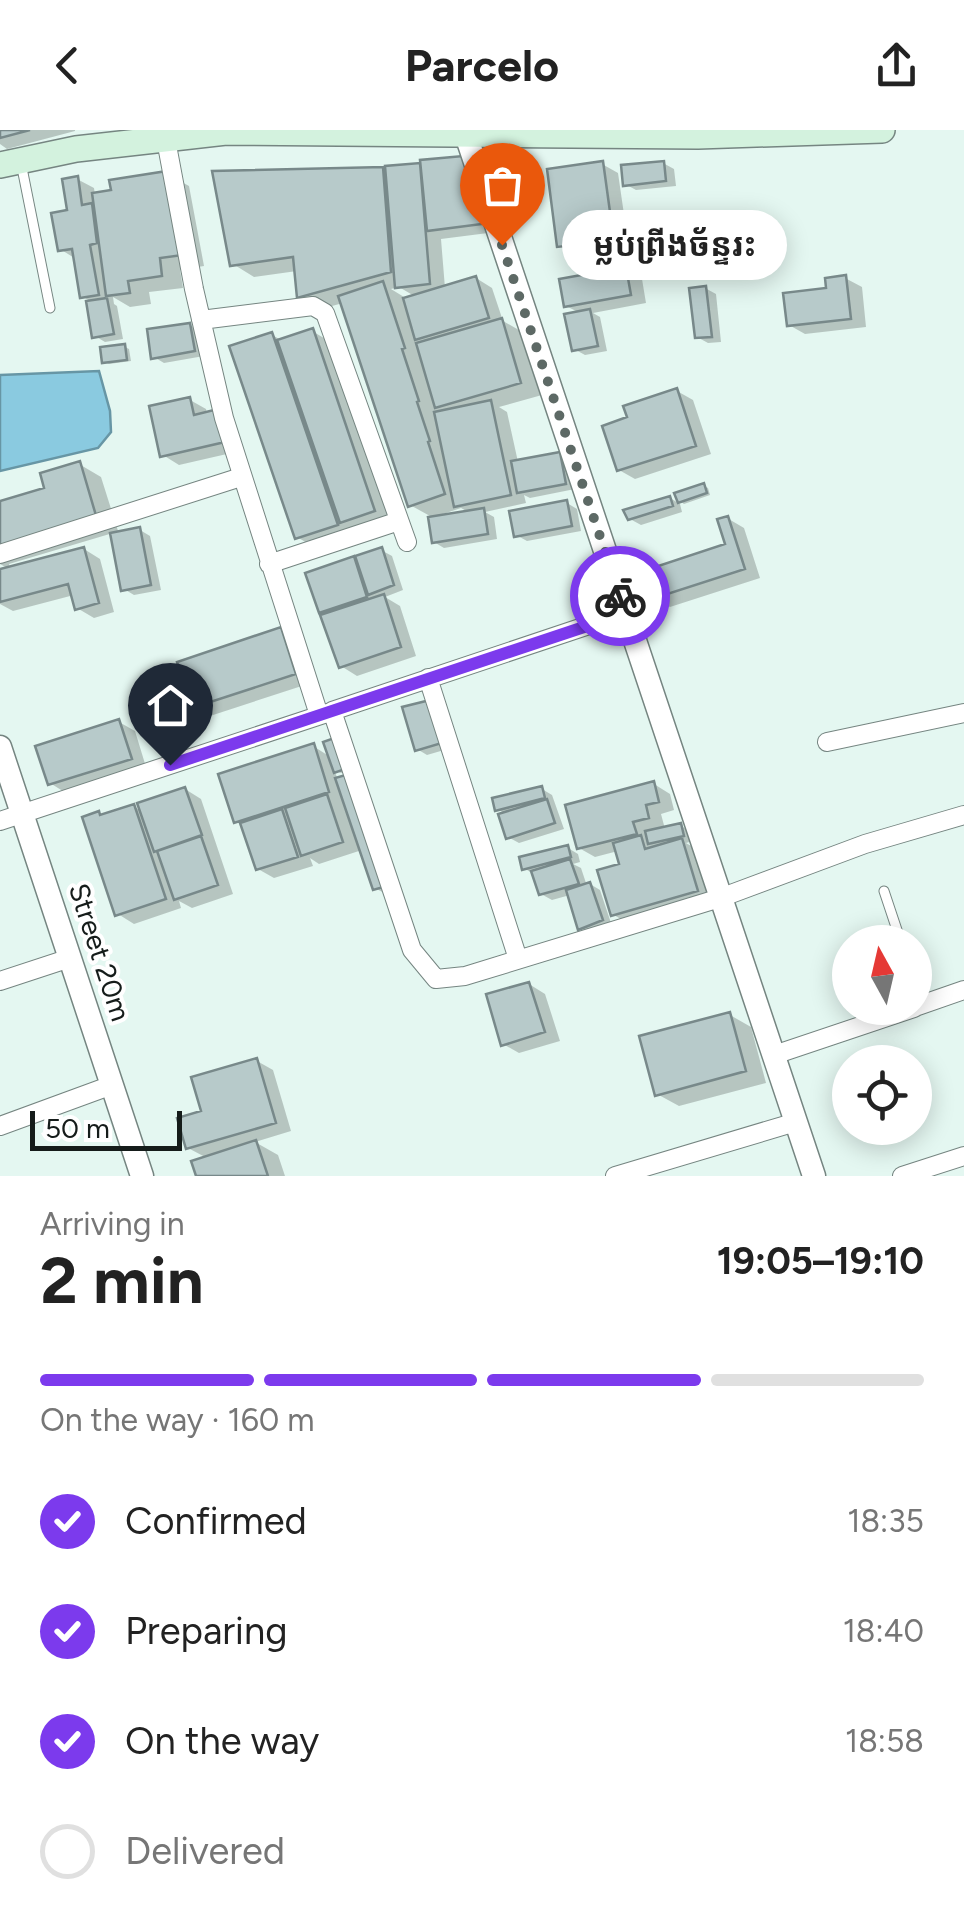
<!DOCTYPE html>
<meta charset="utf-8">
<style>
body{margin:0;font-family:Figtree,"Noto Sans Khmer",sans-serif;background:#f6f6f6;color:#222;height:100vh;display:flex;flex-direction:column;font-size:38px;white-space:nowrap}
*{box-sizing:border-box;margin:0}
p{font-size:32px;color:#767676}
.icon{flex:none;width:55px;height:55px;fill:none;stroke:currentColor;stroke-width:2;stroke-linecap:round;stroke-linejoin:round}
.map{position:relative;height:1046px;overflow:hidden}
.drawer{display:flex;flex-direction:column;background:#fff;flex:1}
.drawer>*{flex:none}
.needle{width:65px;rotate:352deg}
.controls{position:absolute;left:832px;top:795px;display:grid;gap:20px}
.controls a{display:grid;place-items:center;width:100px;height:100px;border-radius:50%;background:#fff;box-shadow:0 5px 25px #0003;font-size:50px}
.scale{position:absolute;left:30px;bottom:25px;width:152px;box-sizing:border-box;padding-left:10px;border:5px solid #151c1a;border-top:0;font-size:28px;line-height:35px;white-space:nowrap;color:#151c1a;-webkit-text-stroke:8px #fff;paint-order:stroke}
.pin{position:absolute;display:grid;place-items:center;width:85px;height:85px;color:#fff;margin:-102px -42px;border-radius:50% 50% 50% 0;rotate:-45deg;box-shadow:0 0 10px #0007}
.pin .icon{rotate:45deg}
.courier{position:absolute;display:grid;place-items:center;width:100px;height:100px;margin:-50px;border:8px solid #7c3aed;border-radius:50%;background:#fff;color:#222;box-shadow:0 2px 12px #0007}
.bubble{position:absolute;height:70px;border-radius:35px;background:#fff;box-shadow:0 5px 25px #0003;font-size:32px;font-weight:700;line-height:70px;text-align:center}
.summary em{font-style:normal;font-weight:700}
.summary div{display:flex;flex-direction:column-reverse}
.summary{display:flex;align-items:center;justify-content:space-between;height:170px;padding:0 40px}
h1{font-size:65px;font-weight:700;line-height:75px}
.bar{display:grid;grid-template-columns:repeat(4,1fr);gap:15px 10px;align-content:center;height:120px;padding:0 40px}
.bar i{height:12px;border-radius:8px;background:#e0e0e0}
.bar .selected{background:#7c3aed}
.bar p{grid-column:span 4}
ol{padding:0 40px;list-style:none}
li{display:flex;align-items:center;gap:30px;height:110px}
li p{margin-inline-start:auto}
li .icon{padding:10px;border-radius:50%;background:#7c3aed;color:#fff;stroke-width:4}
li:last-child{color:#767676}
li i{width:55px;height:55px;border:5px solid #e0e0e0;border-radius:50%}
header{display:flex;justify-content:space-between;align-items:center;height:130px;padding:0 40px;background:#fff;font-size:45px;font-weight:700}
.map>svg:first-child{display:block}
.water{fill:#8acae0;stroke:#6796a5;stroke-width:2.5}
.shadow{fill:#0003;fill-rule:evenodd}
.building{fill:#b7caca;stroke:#78898a;stroke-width:2.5}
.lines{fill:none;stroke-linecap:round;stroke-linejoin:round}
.service-casing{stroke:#758581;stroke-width:11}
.minor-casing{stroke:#758581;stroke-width:20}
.tertiary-casing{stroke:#758581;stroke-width:25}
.secondary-casing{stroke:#758581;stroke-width:28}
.service{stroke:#fff;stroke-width:9}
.minor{stroke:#fff;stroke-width:18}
.tertiary{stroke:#fff;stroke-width:22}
.secondary{stroke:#d3f2de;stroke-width:25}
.done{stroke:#5d6965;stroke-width:10;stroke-dasharray:0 18}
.route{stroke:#7c3aed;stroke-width:12}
.labels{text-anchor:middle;stroke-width:8;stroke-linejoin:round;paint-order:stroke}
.street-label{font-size:28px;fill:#151c1a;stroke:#fff}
</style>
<header><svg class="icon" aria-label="back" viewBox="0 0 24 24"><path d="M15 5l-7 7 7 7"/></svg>Parcelo<svg class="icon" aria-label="share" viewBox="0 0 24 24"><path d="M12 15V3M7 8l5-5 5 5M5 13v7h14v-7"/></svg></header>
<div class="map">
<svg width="964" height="1046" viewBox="0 0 964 1046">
<rect width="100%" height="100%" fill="#e4f7f1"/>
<!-- water -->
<path class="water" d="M99,241L110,281L111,302L98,318L0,341V245Z"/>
<!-- shadow -->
<path class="shadow" d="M0,0H75V1L7,19L0,14Z
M462,29L496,102L441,109L445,158L476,148L492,158L503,191L524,203L542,265L499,277L507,282L518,332L559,324L570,330L575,359L530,368L524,365L526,373L485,382L494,387L497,409L444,418L434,412L430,386L410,375L343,173L321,179L299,166L297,141L254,147L233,134L382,40L388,43L387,38ZM399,157L416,167L405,170L404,167L391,159ZM461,378L470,383L440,388V385Z
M663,33L674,39L676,56L636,60L625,54Z
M602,34L618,43L629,119L576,125L560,115Z
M167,44L189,56L204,136L180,140L183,158L149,162L151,174L130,177L113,167L114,174L117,176L123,209L105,212L95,206L93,173L82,166L76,129L60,119L77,49L94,58L95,65Z
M661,87L671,93L675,133L652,135L641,129Z
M625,140L642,149L646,173L593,183L600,187L607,221L585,225L574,219L580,183L566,176Z
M845,148L862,157L866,197L805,204L789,195Z
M705,158L716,164L721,212L708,213L697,207Z
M190,195L200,201L204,226L164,233L154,227Z
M312,201L334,214L395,393L319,420L297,407L272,205L283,211Z
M125,217L129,219L131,231L109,234L105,232Z
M677,261L693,270L711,324L635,349L619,340L631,289Z
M190,270L206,279L207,284L240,321L179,335L163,325Z
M79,334L101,347L119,404L140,400L150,406L161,460L134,465L124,459L113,403L9,434L10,438L84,419L100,429L114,482L94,488L77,478L74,465L13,481L0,474V441L9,439L0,434V373L47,359Z
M704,356L708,358L710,365L684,374L680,371Z
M670,368L680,374L682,382L641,395L630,389Z
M567,373L577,379L581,401L527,411L516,405Z
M727,388L744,398L760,448L670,477L654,468L728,416Z
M381,420L392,426L403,460L385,467L400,476L416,526L357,546L341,536L328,485L321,481L353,429L360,432Z
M280,500L297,510L311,553L210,586L194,576Z
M405,579L451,618L427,625L417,619Z
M119,592L135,601L146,637L66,663L50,653Z
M313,616L351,640L341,643L334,640L386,764L375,758L362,720L319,734L310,728L313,736L274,748L258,739L243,695L236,691Z
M654,654L670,664L674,680L661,684L665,699L681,696L691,702L693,711L686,713L698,720L713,769L629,794L609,782L612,781L622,736L618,721L595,727L579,718Z
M185,659L201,669L233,764L192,778L179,771L181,778L134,794L118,784L98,684L104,687L134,677L144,682Z
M542,659L552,665L564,699L519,713L508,707L506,684L497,679Z
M568,718L578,724L580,732L573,734L581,738L587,756L590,754L600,760L612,796L590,804L580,798L570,765L552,770L541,764L535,745L524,738Z
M529,854L545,864L560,911L519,923L503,914Z
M730,885L751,897L766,953L679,976L657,964Z
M257,931L273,940L291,1001L255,1012L278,1025L285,1046H199L207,1028L188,1018L204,982Z"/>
<!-- building -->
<path class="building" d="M0,0H30L0,8Z
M463,26L482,94L427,101L420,30Z
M603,31L614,111L557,117L547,39Z
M664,31L666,51L623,56L621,35Z
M420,33L430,154L395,158L385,36Z
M383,37L391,142L297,168L293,127L230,136L212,41Z
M167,41L183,125L160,128L162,146L128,151L130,163L106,166L92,63L111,60L109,50Z
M78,46L82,75L92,73L97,113L90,115L99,165L80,168L72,119L58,121L51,83L67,80L62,49Z
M661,85L666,128L639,131L634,87Z
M626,137L631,165L564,177L559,149Z
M846,145L851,189L787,196L783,163L826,158L825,148Z
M476,146L489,188L415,210L403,168Z
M383,151L405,218L402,219L419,271L417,272L430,311L428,312L445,364L408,377L338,166Z
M706,156L712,207L695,208L689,158Z
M107,168L114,204L92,208L86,171Z
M590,179L598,216L572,221L564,184Z
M502,188L521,253L435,278L416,213Z
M190,193L195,221L151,229L147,199Z
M313,198L375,381L340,393L277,210Z
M272,202L338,395L295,409L229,216Z
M125,214L127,230L102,233L100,217Z
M677,258L696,316L617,341L602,296L627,287L623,276Z
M190,267L194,285L218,279L225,312L160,327L149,276Z
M491,270L511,365L454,377L434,282Z
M560,322L566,354L517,363L511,331Z
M80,331L97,389L0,419V371L44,358L40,343Z
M704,353L707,363L678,373L674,363Z
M670,366L673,376L628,390L623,380Z
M567,370L572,396L514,407L509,381Z
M484,378L488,404L432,413L428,387Z
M728,386L745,439L652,469L643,441L725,414L717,389Z
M140,397L151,455L121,461L110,403Z
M84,417L99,473L75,480L68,454L0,472V439Z
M382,417L394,455L368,465L355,426Z
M354,426L367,467L319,483L305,443Z
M384,464L401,517L339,538L320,485Z
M281,497L296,544L192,578L177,532Z
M430,570L442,613L415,621L402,577Z
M119,589L132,629L48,655L35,616Z
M337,607L348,638L334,643L323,612Z
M314,613L329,662L234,693L218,644Z
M349,644L387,756L373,760L335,648Z
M654,651L659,672L646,675L649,688L633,692L637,704L577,719L565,675Z
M542,656L545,668L495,681L492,668Z
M185,657L202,705L154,722L137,673Z
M327,664L343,712L301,726L285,678Z
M547,669L555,693L506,709L498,684Z
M134,674L166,769L115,786L82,687L99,681L100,685Z
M282,679L298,727L256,740L240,693Z
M681,693L684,706L648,714L645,701Z
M641,705L645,719L682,708L698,761L611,786L597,740L619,734L613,713Z
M201,706L218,755L174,770L157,721Z
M568,715L571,727L522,740L519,727Z
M570,729L579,754L539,765L531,741Z
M590,752L603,790L578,800L566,760Z
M529,852L545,902L501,916L486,864Z
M730,882L746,941L655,966L639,906Z
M257,928L276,993L186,1019L177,988L201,981L191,947Z
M256,1010L268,1046H196L191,1031Z"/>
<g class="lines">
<defs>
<path id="service" d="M21,33L50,178
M884,761L901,812
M915,852L922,873"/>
<path id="minor" d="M166,10L194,159L224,288L319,585
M201,190L313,176L325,183L407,412
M0,424L241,347
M269,434L399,391
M625,483L332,581L412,820L436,849L465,846L720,768L865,714L964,685
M428,548L518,829
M827,612L964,583
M0,691L327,583
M0,851L70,828
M915,877L964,860
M774,925L914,878
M0,996L112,955
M615,1046L796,992
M902,1046L964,1026"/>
<path id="tertiary" d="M466,5L814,1046
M0,617L142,1046"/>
<path id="secondary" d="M0,35L76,19L226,2L698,6L882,0"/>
</defs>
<!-- service casing -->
<use href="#service" class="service-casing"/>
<!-- minor casing -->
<use href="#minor" class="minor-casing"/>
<!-- tertiary casing -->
<use href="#tertiary" class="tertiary-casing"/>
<!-- secondary casing -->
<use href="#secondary" class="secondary-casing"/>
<!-- service -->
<use href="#service" class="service"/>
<!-- minor -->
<use href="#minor" class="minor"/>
<!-- tertiary -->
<use href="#tertiary" class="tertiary"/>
<!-- secondary -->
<use href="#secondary" class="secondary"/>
</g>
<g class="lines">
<!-- done -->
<path class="done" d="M502,115L620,466"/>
<!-- route -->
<path class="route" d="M170,635L626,483L620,466"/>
</g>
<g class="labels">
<!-- street labels -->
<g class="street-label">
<text transform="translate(100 822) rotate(72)" y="10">Street 20m</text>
</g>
</g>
</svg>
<div class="controls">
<a><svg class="needle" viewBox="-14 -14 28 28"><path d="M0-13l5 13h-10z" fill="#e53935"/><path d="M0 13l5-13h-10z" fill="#767676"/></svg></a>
<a><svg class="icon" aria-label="locate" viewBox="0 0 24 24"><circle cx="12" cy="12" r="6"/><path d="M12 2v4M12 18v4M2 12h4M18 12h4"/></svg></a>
</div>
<div class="scale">50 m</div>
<div class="pin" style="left:502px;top:115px;background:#ea580c"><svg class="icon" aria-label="bag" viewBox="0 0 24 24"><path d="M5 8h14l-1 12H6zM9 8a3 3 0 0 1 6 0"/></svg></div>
<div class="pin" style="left:170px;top:635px;background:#1f2937"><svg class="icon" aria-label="home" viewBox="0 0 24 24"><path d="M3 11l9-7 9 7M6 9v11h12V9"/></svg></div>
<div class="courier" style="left:620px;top:466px"><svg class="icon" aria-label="bike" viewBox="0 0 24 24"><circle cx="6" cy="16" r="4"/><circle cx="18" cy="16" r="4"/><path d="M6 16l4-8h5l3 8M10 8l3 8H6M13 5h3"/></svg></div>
<div class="bubble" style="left:562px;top:80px;width:225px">ម្លប់ព្រីងច័ន្ទរះ</div>
</div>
<section class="drawer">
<div class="summary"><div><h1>2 min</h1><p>Arriving in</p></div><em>19:05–19:10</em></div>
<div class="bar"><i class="selected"></i><i class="selected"></i><i class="selected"></i><i></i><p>On the way · 160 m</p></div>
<ol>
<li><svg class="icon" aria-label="check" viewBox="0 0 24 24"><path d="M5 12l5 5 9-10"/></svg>Confirmed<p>18:35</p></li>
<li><svg class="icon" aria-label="check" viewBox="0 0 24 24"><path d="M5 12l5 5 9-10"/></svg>Preparing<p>18:40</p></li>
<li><svg class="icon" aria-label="check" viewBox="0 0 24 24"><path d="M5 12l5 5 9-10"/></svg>On the way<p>18:58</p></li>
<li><i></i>Delivered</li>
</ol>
</section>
